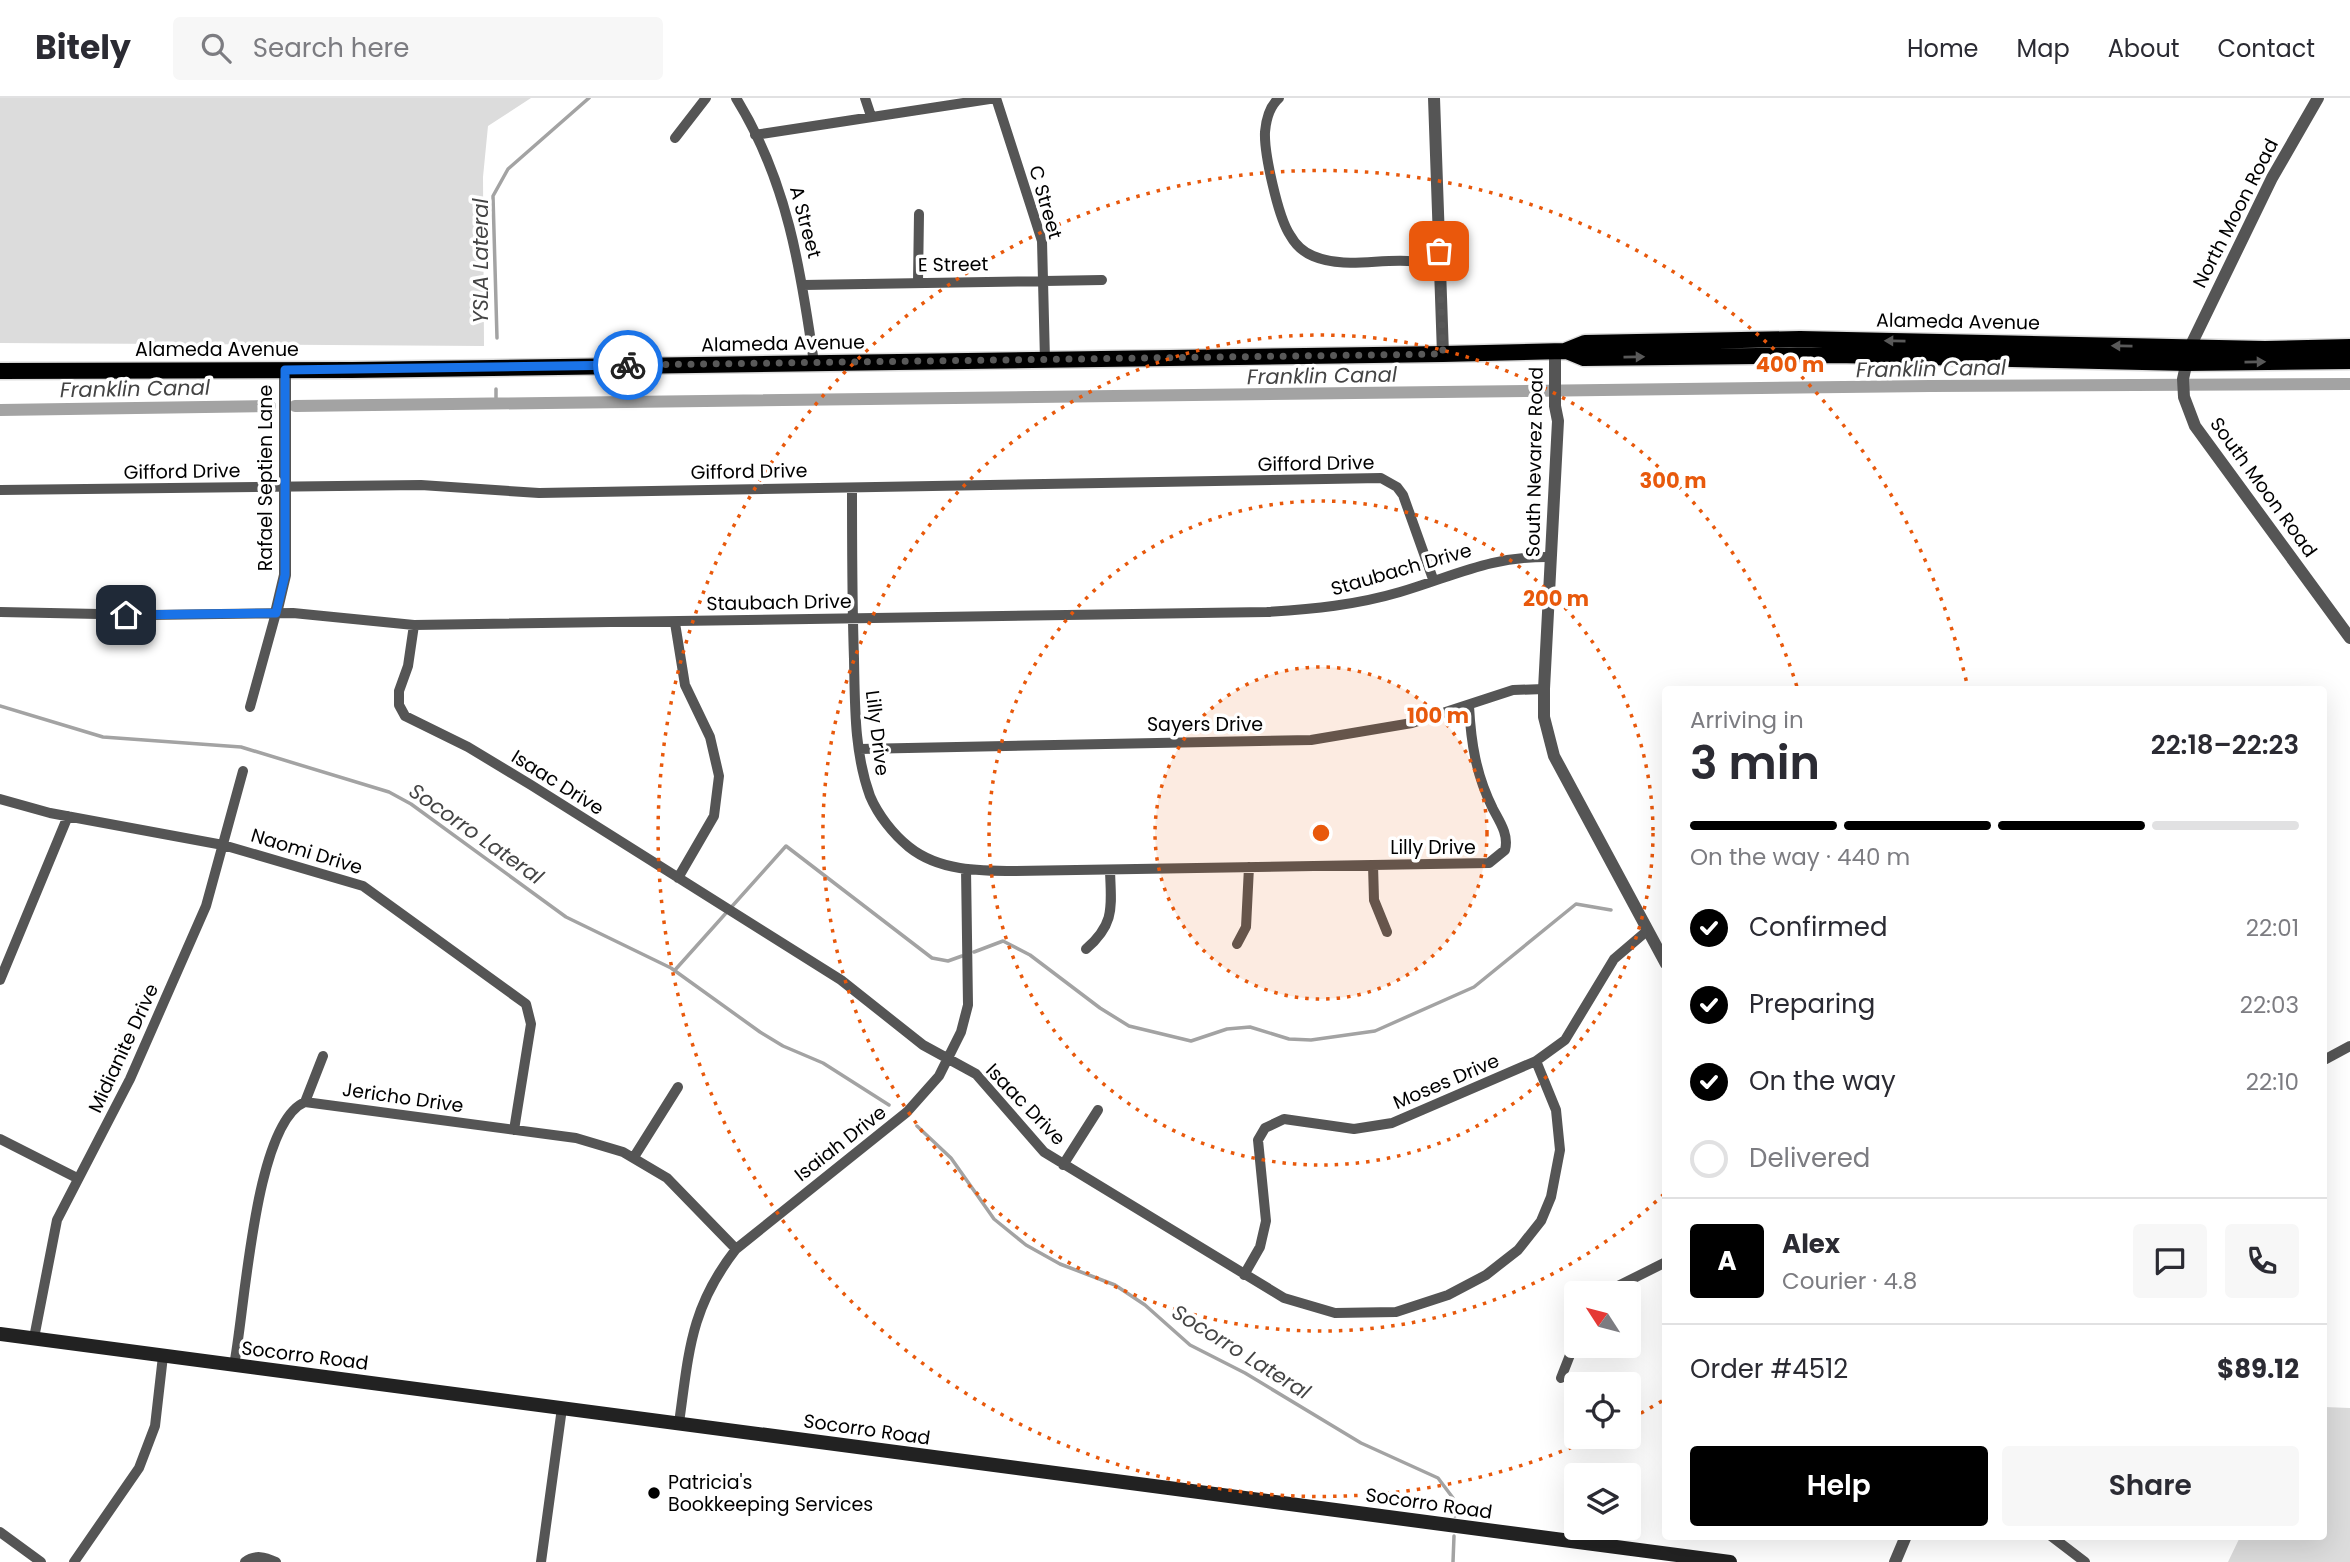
<!DOCTYPE html>
<meta charset="utf-8">
<style>
body{margin:0;font-family:Poppins,sans-serif;background:#f7f7f7;color:#2b2b33;height:100vh;display:flex;flex-direction:column;font-size:26px;white-space:nowrap}
*{box-sizing:border-box;margin:0}
p{font-size:23px;color:#7c7c81}
.icon{flex:none;width:38px;height:38px;fill:none;stroke:currentColor;stroke-width:2;stroke-linecap:round;stroke-linejoin:round}
.map{position:relative;flex:1;overflow:hidden}
.details{position:absolute;left:1662px;top:588px;width:665px;height:854px;display:flex;flex-direction:column;background:#fff;border-radius:7px;box-shadow:0 7px 28px #0002}
.details>*{flex:none}
.needle{width:46px;rotate:306deg}
.controls{position:absolute;left:1564px;top:1183px;display:grid;gap:14px}
.controls a{display:grid;place-items:center;width:77px;height:77px;border-radius:7px;background:#fff;box-shadow:0 7px 28px #0002;font-size:35px}
.pin{position:absolute;display:grid;place-items:center;width:60px;height:60px;color:#fff;margin:-30px;border-radius:14px;box-shadow:0 4px 10px #0006}
.courier{position:absolute;display:grid;place-items:center;width:70px;height:70px;margin:-35px;border:5px solid #1a73e8;border-radius:50%;background:#fff;color:#222;box-shadow:0 2px 9px #0007}
.summary em{font-style:normal;font-weight:600}
.summary div{display:flex;flex-direction:column-reverse}
.summary{display:flex;align-items:center;justify-content:space-between;height:119px;padding:0 28px}
h1{font-size:46px;font-weight:600;line-height:52px}
.bar{display:grid;grid-template-columns:repeat(4,1fr);gap:10px 7px;align-content:center;height:84px;padding:0 28px}
.bar i{height:9px;border-radius:5px;background:#e1e1e2}
.bar .on{background:#000}
.bar p{grid-column:span 4}
.line{display:flex;align-items:center;gap:18px;padding:0 28px;border-top:2px solid #e1e1e2}
.line div{flex:1}
.round{display:grid;place-items:center;flex:none;width:74px;height:74px;border-radius:7px;background:#f7f7f7}
ol{padding:0 28px;list-style:none}
li{display:flex;align-items:center;gap:21px;height:77px}
li p{margin-inline-start:auto}
li .icon{padding:7px;border-radius:50%;background:#000;color:#fff;stroke-width:4}
li:last-child{color:#7c7c81}
li i{width:38px;height:38px;border:4px solid #e1e1e2;border-radius:50%}
.button{display:flex;gap:14px;margin-top:auto;padding:14px 28px}
.button a{flex:1;height:80px;border-radius:7px;background:#000;color:#fff;font-size:28px;font-weight:600;line-height:80px;text-align:center}
.button a+a{background:#f7f7f7;color:#2b2b33}
header{display:flex;align-items:center;gap:42px;box-sizing:border-box;height:98px;padding:0 35px;background:#fff;border-bottom:2px solid #e1e1e2}
header strong{font-size:33px}
nav{display:flex;gap:38px;margin-inline-start:auto;font-size:24px}
.search{width:490px;height:63px;background:#f7f7f7;display:flex;align-items:center;gap:18px;box-sizing:border-box;padding:0 24px;border-radius:7px;color:#7c7c81;font-size:26px}
.map>svg:first-child{display:block}
.green{fill:#dcdcdc}
.lines{fill:none;stroke-linecap:round;stroke-linejoin:round}
.stream{stroke:#a3a3a3;stroke-width:3.5}
.canal{stroke:#a3a3a3;stroke-width:12}
.primary-casing{stroke:#dbdbdb;stroke-width:19}
.minor{stroke:#555;stroke-width:10}
.tertiary{stroke:#555;stroke-width:12}
.secondary{stroke:#222;stroke-width:14}
.primary{stroke:#000;stroke-width:16}
.oneway{fill:#595959}
.done{stroke:#595959;stroke-width:7;stroke-dasharray:0 12.6}
.route{stroke:#1a73e8;stroke-width:9}
.ring{fill:none;stroke:#e8590c;stroke-width:3.5;stroke-dasharray:3.5 7}
.poi-dot{fill:#000;stroke:#fff;stroke-width:2.5}
.labels{text-anchor:middle;stroke-width:7;stroke-linejoin:round;paint-order:stroke}
.street-label{font-size:19px;fill:#000;stroke:#fff}
.poi-label{font-size:19px;fill:#000;stroke:#fff;text-anchor:start}
.water-label{font-size:21px;font-style:italic;fill:#444;stroke:#fff}
.centre{fill:#e8590c;stroke:#fff;stroke-width:3.5}
.ring-label{font-size:21px;text-anchor:middle;font-weight:bold;fill:#e8590c;stroke:#fff;stroke-width:7;stroke-linejoin:round;paint-order:stroke}
</style>
<header>
<strong>Bitely</strong>
<div class="search"><svg class="icon" aria-label="search" viewBox="0 0 24 24"><circle cx="10" cy="10" r="6"/><path d="M15 15l6 6"/></svg>Search here</div>
<nav><a>Home</a><a>Map</a><a>About</a><a>Contact</a></nav>
</header>
<div class="map">
<svg width="2350" height="1464" viewBox="0 0 2350 1464">
<rect width="100%" height="100%" fill="#fff"/>
<!-- green -->
<path class="green" d="M0,0H531L488,28L483,79L484,248L0,245Z
M2324,1309L2350,1310V1464H2228L2240,1439L2324,1438Z"/>
<g class="lines">
<!-- stream -->
<path class="stream" d="M497,240L493,98L508,71L589,0
M496,305V291
M0,608L103,639L241,649L389,694L411,706L566,819L671,870L760,934L783,948L823,965L889,1007
M974,854L1003,843L1030,857L1100,910L1129,928L1191,943L1227,931L1250,929L1289,941L1311,942L1375,933L1474,889L1576,806L1611,812
M675,872L786,748L932,860L948,863L962,858
M917,1028L951,1060L994,1121L1026,1147L1060,1166L1115,1187L1145,1207L1190,1247L1245,1275L1361,1345L1438,1380L1453,1400L1455,1418
M1453,1464L1454,1438"/>
<!-- canal -->
<path class="canal" d="M295,308L1930,288L2350,286
M0,312L270,308"/>
<defs>
<path id="primary" d="M1567,253L1584,260L1836,257L2187,265L2350,263
M0,273L352,272L1443,256L1565,253L1585,245L1800,241L2265,251L2350,249"/>
</defs>
<!-- primary casing -->
<use href="#primary" class="primary-casing"/>
<!-- minor -->
<path class="minor" d="M736,0C787,82 801,172 814,265
M865,0L871,18
M996,0L1042,143L1045,262
M1279,0C1270,8 1266,22 1265,34C1264,55 1278,119 1290,137C1295,146 1303,154 1313,158C1353,175 1399,152 1439,170
M755,37L996,0
M675,40L706,0
M918,184L919,116
M803,187L1102,182
M852,390C852,447 852,504 854,561C855,607 854,654 870,698C878,717 893,736 909,749C939,773 979,773 1016,773L1489,765L1505,752C1509,737 1500,724 1493,711C1476,677 1471,645 1469,608
M0,392L421,387L539,395L1381,380L1397,389L1403,397L1433,481
M0,514L149,517L293,515L414,527L1267,514C1314,511 1356,507 1400,494C1457,477 1490,458 1551,459
M675,525L685,587L710,639L719,678L714,718L678,780
M414,527L408,568L399,593V607L405,618L468,649L531,687L841,882L923,947L976,976L1044,1054L1284,1200L1335,1215L1396,1214L1448,1197L1486,1177L1518,1152L1541,1123L1551,1099L1560,1052L1556,1012L1536,963
M250,609L276,515
M859,651L1311,642L1412,625L1513,592L1544,591
M0,701L50,715L223,747L363,788L526,906L531,926L514,1032
M1373,767L1374,802L1387,834
M1237,846L1246,829L1249,769
M1086,851C1116,825 1111,808 1110,772
M0,882L68,718
M2324,962L2350,948
M305,1004L323,958
M0,1041L77,1080
M634,1059L678,989
M1063,1067L1098,1012
M1244,1177L1260,1149L1266,1123L1258,1042L1265,1030L1284,1021L1354,1031L1392,1025L1536,963L1565,942L1614,861L1648,832
M1604,1195L1666,1164
M34,1240L57,1122L130,981L206,808L243,673
M234,1267C245,1214 254,1025 305,1004L576,1040L623,1054L667,1080L736,1151
M1561,1280L1577,1239
M679,1325C689,1254 690,1210 736,1151L907,1014L939,978L961,934L968,907L966,771
M0,1434L41,1464
M2051,1438L2085,1464
M74,1464L139,1370L155,1328L163,1258
M245,1464C255,1456 265,1459 276,1464
M541,1464L562,1310"/>
<!-- tertiary -->
<path class="tertiary" d="M1434,0L1443,256
M2318,0L2272,80L2190,249L2183,281L2184,299L2195,328L2350,540
M1555,253V308L1558,323L1544,591V619L1554,658L1666,866
M276,515L285,477V272
M1895,1464L1906,1438"/>
<!-- secondary -->
<path class="secondary" d="M0,1236L1730,1464"/>
<!-- primary -->
<use href="#primary" class="primary"/>
</g>
<!-- one-way arrows -->
<defs><path id="oneway-solid" d="M-6-.8H1V-3.2L6.5 0L1 3.2V.8H-6Z" transform="scale(1.75)"/></defs>
<g class="oneway">
<use href="#oneway-solid" transform="translate(1895 243) rotate(-179)"/>
<use href="#oneway-solid" transform="translate(2122 248) rotate(-179)"/>
<use href="#oneway-solid" transform="translate(1634 259) rotate(-1)"/>
<use href="#oneway-solid" transform="translate(2255 264) rotate(-1)"/>
</g>
<g class="lines">
<!-- done -->
<path class="done" d="M628,267L1443,256L1439,153"/>
<!-- route -->
<path class="route" d="M126,517L276,515L285,477V272L628,267"/>
</g>
<!-- distance rings -->
<circle cx="1321" cy="735" r="166" fill="#e8590c" fill-opacity=".12"/>
<g class="ring">
<circle cx="1321" cy="735" r="166"/>
<circle cx="1321" cy="735" r="332"/>
<path d="M1664 1096A498 498 0 1 1 1797 589"/>
<path d="M1662 1303A663 663 0 0 1 1632 1320M1591 1341A663 663 0 1 1 1967 586"/>
</g>
<!-- markers -->
<circle class="poi-dot" cx="654" cy="1395" r="7"/>
<g class="labels">
<!-- street labels -->
<g class="street-label">
<text transform="translate(1046 104) rotate(74)" y="7">C Street</text>
<text transform="translate(2235 115) rotate(-63)" y="7">North Moon Road</text>
<text transform="translate(806 124) rotate(75)" y="7">A Street</text>
<text transform="translate(953 166) rotate(-1)" y="7">E Street</text>
<text transform="translate(1958 223) rotate(1)" y="7">Alameda Avenue</text>
<text transform="translate(783 245) rotate(-1)" y="7">Alameda Avenue</text>
<text x="217" y="258">Alameda Avenue</text>
<text transform="translate(1534 364) rotate(-89)" y="7">South Nevarez Road</text>
<text transform="translate(1316 365) rotate(-1)" y="7">Gifford Drive</text>
<text transform="translate(182 373) rotate(-1)" y="7">Gifford Drive</text>
<text transform="translate(749 373) rotate(-1)" y="7">Gifford Drive</text>
<text transform="translate(265 380) rotate(-90)" y="7">Rafael Septien Lane</text>
<text transform="translate(2264 389) rotate(54)" y="7">South Moon Road</text>
<text transform="translate(1401 471) rotate(-16)" y="7">Staubach Drive</text>
<text transform="translate(779 504) rotate(-1)" y="7">Staubach Drive</text>
<text x="1205" y="633">Sayers Drive</text>
<text transform="translate(878 635) rotate(83)" y="7">Lilly Drive</text>
<text transform="translate(558 684) rotate(32)" y="7">Isaac Drive</text>
<text x="1433" y="756">Lilly Drive</text>
<text transform="translate(307 753) rotate(17)" y="7">Naomi Drive</text>
<text transform="translate(123 950) rotate(-65)" y="7">Midianite Drive</text>
<text transform="translate(1446 983) rotate(-23)" y="7">Moses Drive</text>
<text transform="translate(403 999) rotate(8)" y="7">Jericho Drive</text>
<text transform="translate(1026 1006) rotate(46)" y="7">Isaac Drive</text>
<text transform="translate(840 1045) rotate(-38)" y="7">Isaiah Drive</text>
<text transform="translate(305 1257) rotate(7)" y="7">Socorro Road</text>
<text transform="translate(867 1331) rotate(8)" y="7">Socorro Road</text>
<text transform="translate(1429 1405) rotate(8)" y="7">Socorro Road</text>
</g>
<!-- poi labels -->
<g class="poi-label">
<text x="668" y="1391">Patricia's<tspan x="668" dy="22">Bookkeeping Services</tspan></text>
</g>
<!-- water labels -->
<g class="water-label">
<text transform="translate(481 163) rotate(-90)" y="7">YSLA Lateral</text>
<text transform="translate(1931 271) rotate(-1)" y="7">Franklin Canal</text>
<text transform="translate(1322 278) rotate(-1)" y="7">Franklin Canal</text>
<text transform="translate(135 291) rotate(-1)" y="7">Franklin Canal</text>
<text transform="translate(476 736) rotate(35)" y="7">Socorro Lateral</text>
<text transform="translate(1241 1254) rotate(32)" y="7">Socorro Lateral</text>
</g>
</g>
<circle cx="1321" cy="735" r="10" class="centre"/>
<g class="ring-label">
<text x="1790" y="274">400 m</text>
<text x="1673" y="390">300 m</text>
<text x="1556" y="508">200 m</text>
<text x="1438" y="625">100 m</text>
</g>
</svg>
<div class="controls">
<a><svg class="needle" viewBox="-14 -14 28 28"><path d="M0-13l5 13h-10z" fill="#e53935"/><path d="M0 13l5-13h-10z" fill="#7c7c81"/></svg></a>
<a><svg class="icon" aria-label="locate" viewBox="0 0 24 24"><circle cx="12" cy="12" r="6"/><path d="M12 2v4M12 18v4M2 12h4M18 12h4"/></svg></a>
<a><svg class="icon" aria-label="layers" viewBox="0 0 24 24"><path d="M12 4l9 5-9 5-9-5zM3 14l9 5 9-5"/></svg></a>
</div>
<div class="pin" style="left:1439px;top:153px;background:#ea580c"><svg class="icon" aria-label="bag" viewBox="0 0 24 24"><path d="M5 8h14l-1 12H6zM9 8a3 3 0 0 1 6 0"/></svg></div>
<div class="pin" style="left:126px;top:517px;background:#1f2937"><svg class="icon" aria-label="home" viewBox="0 0 24 24"><path d="M3 11l9-7 9 7M6 9v11h12V9"/></svg></div>
<div class="courier" style="left:628px;top:267px"><svg class="icon" aria-label="bike" viewBox="0 0 24 24"><circle cx="6" cy="16" r="4"/><circle cx="18" cy="16" r="4"/><path d="M6 16l4-8h5l3 8M10 8l3 8H6M13 5h3"/></svg></div>
<section class="details">
<div class="summary"><div><h1>3 min</h1><p>Arriving in</p></div><em>22:18–22:23</em></div>
<div class="bar"><i class="on"></i><i class="on"></i><i class="on"></i><i></i><p>On the way · 440 m</p></div>
<ol>
<li><svg class="icon" aria-label="check" viewBox="0 0 24 24"><path d="M5 12l5 5 9-10"/></svg>Confirmed<p>22:01</p></li>
<li><svg class="icon" aria-label="check" viewBox="0 0 24 24"><path d="M5 12l5 5 9-10"/></svg>Preparing<p>22:03</p></li>
<li><svg class="icon" aria-label="check" viewBox="0 0 24 24"><path d="M5 12l5 5 9-10"/></svg>On the way<p>22:10</p></li>
<li><i></i>Delivered</li>
</ol>
<div class="line" style="height:126px"><b class="round" style="background:#000;color:#fff">A</b><div><b>Alex</b><p>Courier · 4.8</p></div><a class="round"><svg class="icon" aria-label="chat" viewBox="0 0 24 24"><path d="M4 5h16v11H9l-5 4z"/></svg></a><a class="round"><svg class="icon" aria-label="phone" viewBox="0 0 24 24"><path d="M5 4h4l2 5-3 2q2 4 5 5l2-3 5 2v4C11 20 4 13 5 4z"/></svg></a></div>
<div class="line" style="height:91px"><div>Order #4512</div><b>$89.12</b></div>
<div class="button"><a>Help</a><a>Share</a></div>
</section>
</div>
